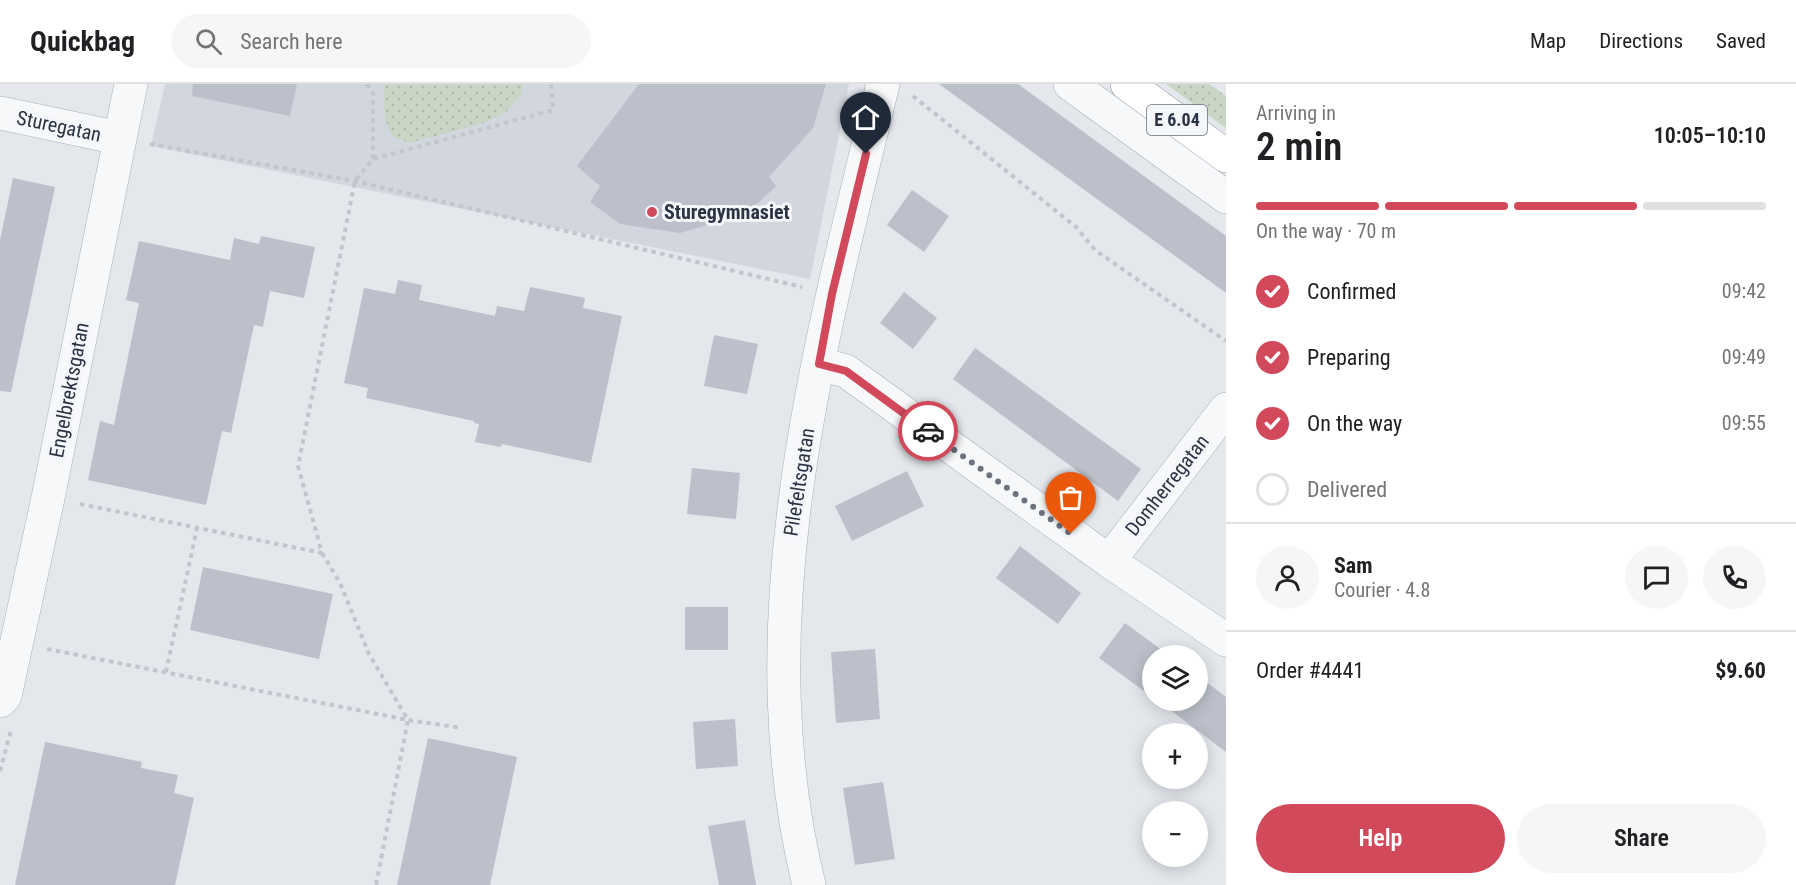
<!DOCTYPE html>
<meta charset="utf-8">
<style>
body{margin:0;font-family:"Roboto Condensed",sans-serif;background:#f6f6f6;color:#202124;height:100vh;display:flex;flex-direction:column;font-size:22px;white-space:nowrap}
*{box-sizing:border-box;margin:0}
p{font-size:20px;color:#757577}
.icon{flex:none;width:33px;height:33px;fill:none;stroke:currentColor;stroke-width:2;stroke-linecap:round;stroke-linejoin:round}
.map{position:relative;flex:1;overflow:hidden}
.side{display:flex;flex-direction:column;background:#fff;width:570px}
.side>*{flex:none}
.tools{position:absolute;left:1142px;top:561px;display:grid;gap:12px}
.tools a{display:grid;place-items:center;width:66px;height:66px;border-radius:50%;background:#fff;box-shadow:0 3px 15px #0003;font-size:30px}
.pin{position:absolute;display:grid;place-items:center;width:51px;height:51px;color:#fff;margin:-62px -26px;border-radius:50% 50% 50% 0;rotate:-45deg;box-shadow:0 0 6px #0007}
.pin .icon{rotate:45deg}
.courier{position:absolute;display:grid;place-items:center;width:60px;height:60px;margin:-30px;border:4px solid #d1495b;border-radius:50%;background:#fff;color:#222;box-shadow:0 2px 8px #0007}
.head em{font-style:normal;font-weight:600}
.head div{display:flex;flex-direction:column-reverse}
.head{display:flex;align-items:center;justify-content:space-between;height:102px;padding:0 30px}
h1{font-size:39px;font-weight:600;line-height:45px}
.bar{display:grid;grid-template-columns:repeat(4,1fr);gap:9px 6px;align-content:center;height:72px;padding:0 30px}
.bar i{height:8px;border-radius:4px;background:#e0e0e0}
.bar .selected{background:#d1495b}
.bar p{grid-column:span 4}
.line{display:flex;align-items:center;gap:15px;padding:0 30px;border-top:2px solid #e0e0e0}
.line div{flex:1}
.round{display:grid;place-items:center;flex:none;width:63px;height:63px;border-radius:32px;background:#f6f6f6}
ol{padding:0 30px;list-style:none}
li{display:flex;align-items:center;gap:18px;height:66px}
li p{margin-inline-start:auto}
li .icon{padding:6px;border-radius:50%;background:#d1495b;color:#fff;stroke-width:4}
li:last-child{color:#757577}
li i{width:33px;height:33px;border:3px solid #e0e0e0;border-radius:50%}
.cta{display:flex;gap:12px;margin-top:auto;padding:12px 30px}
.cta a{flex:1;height:69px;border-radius:36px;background:#d1495b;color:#fff;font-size:24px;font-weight:600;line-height:69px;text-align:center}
.cta a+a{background:#f6f6f6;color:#202124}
header{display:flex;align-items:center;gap:36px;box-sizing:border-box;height:84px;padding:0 30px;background:#fff;border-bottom:2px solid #e0e0e0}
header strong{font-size:28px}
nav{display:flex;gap:33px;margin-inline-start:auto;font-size:21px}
.search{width:420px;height:54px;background:#f6f6f6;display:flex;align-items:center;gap:15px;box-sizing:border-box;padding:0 21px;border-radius:33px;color:#757577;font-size:22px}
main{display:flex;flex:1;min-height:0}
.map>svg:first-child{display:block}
.built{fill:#d2d6de}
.grass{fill:url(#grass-dots)}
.building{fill:#bbc0ca}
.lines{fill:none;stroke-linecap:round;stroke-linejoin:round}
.street-casing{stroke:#a9aeb7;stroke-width:34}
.highway-casing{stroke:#8b94a3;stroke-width:34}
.path{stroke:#c2c5cb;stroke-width:4;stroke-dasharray:4.5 4.5;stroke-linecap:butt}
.street{stroke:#f7f8fa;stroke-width:33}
.highway{stroke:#fff;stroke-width:33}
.done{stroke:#6c737f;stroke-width:6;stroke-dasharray:0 10.8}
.route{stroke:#d1495b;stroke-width:8}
.poi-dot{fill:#d1495b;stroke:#f4f6f9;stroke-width:2}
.labels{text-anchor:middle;stroke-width:6;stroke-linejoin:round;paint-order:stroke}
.shield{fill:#f4f6f9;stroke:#676e7b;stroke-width:1.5}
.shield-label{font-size:18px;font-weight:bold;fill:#2b3445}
.street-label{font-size:20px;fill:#2b3445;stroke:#f4f6f9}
.poi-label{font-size:20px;font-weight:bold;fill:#2b3445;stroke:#f4f6f9;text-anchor:start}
</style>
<header>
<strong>Quickbag</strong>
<div class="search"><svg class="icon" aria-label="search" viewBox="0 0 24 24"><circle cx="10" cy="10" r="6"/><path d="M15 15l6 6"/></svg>Search here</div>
<nav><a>Map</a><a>Directions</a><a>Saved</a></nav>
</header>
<main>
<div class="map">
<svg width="1226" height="801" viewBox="0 0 1226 801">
<defs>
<pattern id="grass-dots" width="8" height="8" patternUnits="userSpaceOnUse" patternTransform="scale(1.5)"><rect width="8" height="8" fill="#c9d6c5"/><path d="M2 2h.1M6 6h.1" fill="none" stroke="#adb8ab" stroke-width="1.8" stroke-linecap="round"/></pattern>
</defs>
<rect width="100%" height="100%" fill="#e4e7ec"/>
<!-- built -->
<path class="built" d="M165,0H849L810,195L151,62Z"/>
<!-- grass -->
<path class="grass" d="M383,0H523L521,11L506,28L483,39L410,59L392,52L385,35Z
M1166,0H1209L1226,12V44Z"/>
<!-- building -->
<path class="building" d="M193,0H297L290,32L192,12Z
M639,0H826L813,44L769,93L776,102L748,129L680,149L620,140L590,118L600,102L577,82Z
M939,0H1018L1226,152V209Z
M13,94L55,103L11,308L0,307V156Z
M912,106L949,132L924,168L887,141Z
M261,152L315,163L304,214L270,207L263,243L254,241L231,349L222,347L206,421L88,396L100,337L114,341L139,219L126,216L139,157L230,176L234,154L259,160Z
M398,196L422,201L419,216L495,232L497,222L524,227L530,203L585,214L583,224L622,232L591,379L502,360L501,363L475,358L479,340L474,339V337L366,314L368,304L344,299L364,204L395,210Z
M904,208L937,234L913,265L880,239Z
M714,251L758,260L747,310L704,302Z
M975,264L1141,385L1118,417L953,295Z
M692,384L740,389L736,435L687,430Z
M907,387L924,422L852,457L835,422Z
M1020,462L1081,509L1058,540L996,494Z
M203,483L333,510L319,575L190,546Z
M685,523H728V566H685Z
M1125,539L1170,572H1152V613L1099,574Z
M875,565L880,635L836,639L831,568Z
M1197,591L1226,613V668L1157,616H1197Z
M735,635L738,682L696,685L693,638Z
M428,654L517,673L490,801H397Z
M45,658L142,678L141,684L178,691L174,709L194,714L175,801H15Z
M883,698L895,775L855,781L843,704Z
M745,736L756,801H719L708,742Z"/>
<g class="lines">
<defs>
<path id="street" d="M1070,0L1226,113
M0,29L119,54
M819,280L846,287L1109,477L1226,556
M1109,477L1226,325
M0,617L5,612L48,414L131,0
M809,801C743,533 820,261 883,0"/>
<path id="highway" d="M1127,0L1226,72"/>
</defs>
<!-- street casing -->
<use href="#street" class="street-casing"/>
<!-- highway casing -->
<use href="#highway" class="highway-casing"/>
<!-- path -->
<path class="path" d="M367,0L373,9V75
M913,12L1076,143L1095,166L1226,257
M150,60L355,97L802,203
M80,420L322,469L298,382L355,97L373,75L553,26L551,0
M322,469L340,499L369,570L408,636L462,644
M47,565L408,636L376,801
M166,588L197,444
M0,687L11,646"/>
<!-- street -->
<use href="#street" class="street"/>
<!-- highway -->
<use href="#highway" class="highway"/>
</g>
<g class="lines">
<!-- done -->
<path class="done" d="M928,347L1071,450"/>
<!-- route -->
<path class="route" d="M866,70L832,210L819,280L846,287L928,347"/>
</g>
<!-- markers -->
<circle class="poi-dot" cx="652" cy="128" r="6"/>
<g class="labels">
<!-- shield labels -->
<rect class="shield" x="1147" y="21" width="60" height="30" rx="4.5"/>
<g class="shield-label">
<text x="1177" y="42">E 6.04</text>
</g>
<!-- street labels -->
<g class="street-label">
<text transform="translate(59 42) rotate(12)" y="7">Sturegatan</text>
<text transform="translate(69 306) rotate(-79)" y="7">Engelbrektsgatan</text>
<text transform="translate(799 398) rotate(-81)" y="7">Pilefeltsgatan</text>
<text transform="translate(1167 401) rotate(-52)" y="7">Domherregatan</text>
</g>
<!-- poi labels -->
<g class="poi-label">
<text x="664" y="135">Sturegymnasiet</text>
</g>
</g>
</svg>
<div class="tools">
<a><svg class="icon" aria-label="layers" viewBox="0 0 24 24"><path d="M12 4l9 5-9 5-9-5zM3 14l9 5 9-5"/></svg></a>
<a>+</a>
<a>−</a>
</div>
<div class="pin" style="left:1071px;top:450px;background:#ea580c"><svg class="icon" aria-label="bag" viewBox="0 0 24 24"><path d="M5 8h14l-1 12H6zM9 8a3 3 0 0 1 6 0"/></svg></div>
<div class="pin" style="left:866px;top:70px;background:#1f2937"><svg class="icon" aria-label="home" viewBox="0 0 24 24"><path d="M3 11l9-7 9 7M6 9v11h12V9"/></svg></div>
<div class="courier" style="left:928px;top:347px"><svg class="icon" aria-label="car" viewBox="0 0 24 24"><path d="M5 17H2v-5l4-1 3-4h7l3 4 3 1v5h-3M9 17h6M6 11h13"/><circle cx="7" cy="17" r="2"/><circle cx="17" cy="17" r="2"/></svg></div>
</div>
<section class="side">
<div class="head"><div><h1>2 min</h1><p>Arriving in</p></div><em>10:05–10:10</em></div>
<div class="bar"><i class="selected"></i><i class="selected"></i><i class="selected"></i><i></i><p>On the way · 70 m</p></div>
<ol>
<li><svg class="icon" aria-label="check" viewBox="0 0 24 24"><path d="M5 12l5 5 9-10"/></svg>Confirmed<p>09:42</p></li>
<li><svg class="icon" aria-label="check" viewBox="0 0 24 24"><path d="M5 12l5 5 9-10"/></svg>Preparing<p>09:49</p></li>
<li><svg class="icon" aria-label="check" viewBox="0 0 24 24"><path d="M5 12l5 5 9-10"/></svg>On the way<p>09:55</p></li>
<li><i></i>Delivered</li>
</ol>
<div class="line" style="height:108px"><a class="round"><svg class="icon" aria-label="person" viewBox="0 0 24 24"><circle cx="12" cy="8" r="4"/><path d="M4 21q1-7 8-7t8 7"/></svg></a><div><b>Sam</b><p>Courier · 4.8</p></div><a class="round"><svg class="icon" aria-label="chat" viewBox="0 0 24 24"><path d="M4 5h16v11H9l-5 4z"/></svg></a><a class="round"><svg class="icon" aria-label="phone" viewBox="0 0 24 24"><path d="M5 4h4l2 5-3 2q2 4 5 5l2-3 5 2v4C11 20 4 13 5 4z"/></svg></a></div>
<div class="line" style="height:78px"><div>Order #4441</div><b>$9.60</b></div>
<div class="cta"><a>Help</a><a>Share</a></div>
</section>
</main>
